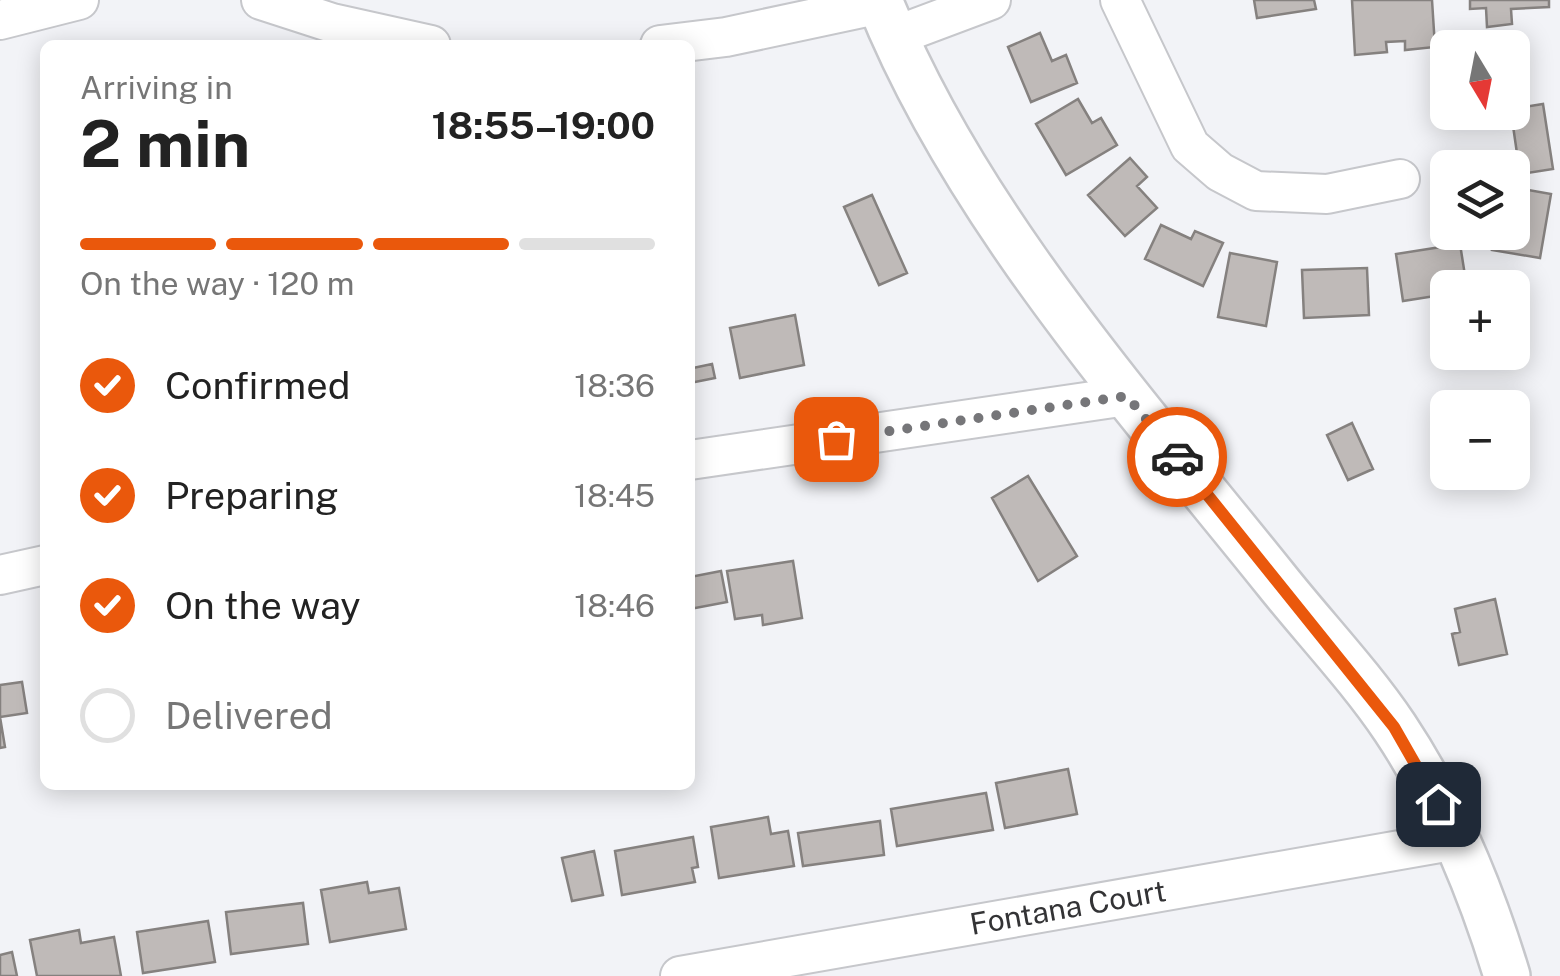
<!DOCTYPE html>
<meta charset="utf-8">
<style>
body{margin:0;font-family:"Public Sans",sans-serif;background:#f6f6f6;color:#222;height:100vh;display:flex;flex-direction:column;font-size:38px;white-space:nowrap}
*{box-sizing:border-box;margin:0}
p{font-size:32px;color:#767676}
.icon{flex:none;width:55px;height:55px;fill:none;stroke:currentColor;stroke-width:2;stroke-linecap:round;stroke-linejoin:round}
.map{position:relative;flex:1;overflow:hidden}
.drawer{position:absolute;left:40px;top:40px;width:655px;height:750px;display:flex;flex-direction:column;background:#fff;border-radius:15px;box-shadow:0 5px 25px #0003}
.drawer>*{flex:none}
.needle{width:65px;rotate:170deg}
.controls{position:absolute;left:1430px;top:30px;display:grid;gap:20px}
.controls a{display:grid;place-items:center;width:100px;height:100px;border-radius:15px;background:#fff;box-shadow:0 5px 25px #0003;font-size:50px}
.pin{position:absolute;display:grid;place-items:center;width:85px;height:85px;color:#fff;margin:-42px;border-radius:20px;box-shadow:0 5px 15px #0006}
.courier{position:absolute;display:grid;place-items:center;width:100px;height:100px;margin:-50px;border:8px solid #ea580c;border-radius:50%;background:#fff;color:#222;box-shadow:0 2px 12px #0007}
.summary em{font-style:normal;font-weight:700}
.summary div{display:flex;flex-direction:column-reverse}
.summary{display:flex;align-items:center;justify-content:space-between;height:170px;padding:0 40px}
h1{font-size:65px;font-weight:700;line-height:75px}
.bar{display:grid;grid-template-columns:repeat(4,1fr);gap:15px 10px;align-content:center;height:120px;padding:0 40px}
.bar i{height:12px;border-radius:8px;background:#e0e0e0}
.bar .on{background:#ea580c}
.bar p{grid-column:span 4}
ol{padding:0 40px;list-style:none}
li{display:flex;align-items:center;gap:30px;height:110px}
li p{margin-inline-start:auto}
li .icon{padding:10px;border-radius:50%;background:#ea580c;color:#fff;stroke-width:4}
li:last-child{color:#767676}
li i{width:55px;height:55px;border:5px solid #e0e0e0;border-radius:50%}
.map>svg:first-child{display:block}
.building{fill:#bfbab8;stroke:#85817f;stroke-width:2.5}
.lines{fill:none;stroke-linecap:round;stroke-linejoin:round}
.minor-casing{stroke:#c6c7cb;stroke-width:42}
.major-casing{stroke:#c6c7cb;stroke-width:50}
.minor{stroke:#fff;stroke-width:38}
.major{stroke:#fff;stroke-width:45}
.done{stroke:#767679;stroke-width:10;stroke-dasharray:0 18}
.route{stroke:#ea580c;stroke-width:12}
.labels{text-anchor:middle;stroke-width:8;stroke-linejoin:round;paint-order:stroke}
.street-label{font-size:30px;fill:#333335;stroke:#fff}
</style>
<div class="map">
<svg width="1560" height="976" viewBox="0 0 1560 976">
<rect width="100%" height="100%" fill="#f2f3f7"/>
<!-- building -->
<path class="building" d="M1254,0H1314L1316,9L1257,18Z
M1352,0H1432L1435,47L1405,50V41L1386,42L1387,52L1355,55Z
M1470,0H1549V7L1511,9L1512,24L1487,27L1486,8L1470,9Z
M1040,33L1052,61L1066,55L1077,83L1031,102L1008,47Z
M1078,99L1092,123L1101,118L1117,145L1066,175L1036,124Z
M1543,104L1553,169L1520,174L1511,112L1512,109Z
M1130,158L1147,177L1137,186L1157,208L1125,236L1088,195Z
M1512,187L1551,194L1540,258L1492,250L1495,232H1512Z
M872,195L907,273L879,285L844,207Z
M1161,225L1191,239L1195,231L1223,243L1203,286L1145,259Z
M1460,244L1467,288H1448V294L1403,301L1396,254Z
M1230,253L1277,262L1266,326L1218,317Z
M1367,268L1369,315L1304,318L1302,270Z
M795,315L804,365L740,378L730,328Z
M690,350L693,368L712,364L715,378L690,383Z
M1352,423L1373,469L1348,480L1327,435Z
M1028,476L1077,556L1038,581L992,498Z
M793,561L802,618L763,625L762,615L735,619L727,571Z
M721,571L727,602L690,609V577Z
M1495,599L1507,654L1459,665L1452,634L1460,632L1455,609Z
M22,682L27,713L0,717L5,747L0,748V685Z
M1068,769L1077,814L1005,828L996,783Z
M986,793L993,830L897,846L891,809Z
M768,817L771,834L788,831L794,866L719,878L711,827Z
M880,821L884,855L803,866L798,833Z
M693,837L698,867L692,868L695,882L622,895L615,851Z
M594,851L603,895L572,901L562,858Z
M367,882L369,893L399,888L406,929L330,942L321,890Z
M303,903L308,944L231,954L226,912Z
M208,921L215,962L143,973L137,932Z
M79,930L81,943L114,937L121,976H37L30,940Z
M12,952L17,976H0V955Z"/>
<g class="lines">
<defs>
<path id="minor" d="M261,0L332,23L431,45
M1120,0L1190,146L1220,172L1256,191L1327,194L1400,179
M0,20L79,0
M895,36L991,0
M660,45L726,37L881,4
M690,460L1127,396
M0,575L45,565
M680,976L1457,840"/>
<path id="major" d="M879,0C964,213 1134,403 1276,580C1315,629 1360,676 1395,728C1445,803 1481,890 1507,976"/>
</defs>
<!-- minor casing -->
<use href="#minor" class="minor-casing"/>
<!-- major casing -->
<use href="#major" class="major-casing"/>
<!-- minor -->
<use href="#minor" class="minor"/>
<!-- major -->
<use href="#major" class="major"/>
</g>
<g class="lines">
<!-- done -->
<path class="done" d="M836,439L1127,396L1177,457"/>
<!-- route -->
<path class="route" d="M1177,457L1394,727L1438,804"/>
</g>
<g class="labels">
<!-- street labels -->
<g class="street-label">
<text transform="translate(1068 908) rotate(-10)" y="10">Fontana Court</text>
</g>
</g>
</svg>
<div class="controls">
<a><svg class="needle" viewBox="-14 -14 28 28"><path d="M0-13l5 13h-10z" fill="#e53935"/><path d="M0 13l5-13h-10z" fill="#767676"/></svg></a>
<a><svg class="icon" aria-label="layers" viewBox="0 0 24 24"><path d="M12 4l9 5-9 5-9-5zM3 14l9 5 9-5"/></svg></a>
<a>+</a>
<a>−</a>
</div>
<div class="pin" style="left:836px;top:439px;background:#ea580c"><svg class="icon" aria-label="bag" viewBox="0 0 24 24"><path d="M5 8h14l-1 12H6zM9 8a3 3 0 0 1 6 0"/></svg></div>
<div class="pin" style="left:1438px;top:804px;background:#1f2937"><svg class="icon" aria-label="home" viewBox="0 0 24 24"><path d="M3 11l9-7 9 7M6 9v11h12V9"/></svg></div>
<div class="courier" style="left:1177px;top:457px"><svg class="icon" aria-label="car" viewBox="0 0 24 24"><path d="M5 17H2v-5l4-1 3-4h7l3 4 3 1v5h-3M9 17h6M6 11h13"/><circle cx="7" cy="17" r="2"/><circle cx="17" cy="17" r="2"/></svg></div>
<section class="drawer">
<div class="summary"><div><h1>2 min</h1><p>Arriving in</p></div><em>18:55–19:00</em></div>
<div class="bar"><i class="on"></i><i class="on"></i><i class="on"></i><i></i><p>On the way · 120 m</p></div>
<ol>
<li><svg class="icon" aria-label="check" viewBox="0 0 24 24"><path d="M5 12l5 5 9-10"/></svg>Confirmed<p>18:36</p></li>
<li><svg class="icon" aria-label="check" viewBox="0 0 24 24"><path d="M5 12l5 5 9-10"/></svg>Preparing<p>18:45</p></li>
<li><svg class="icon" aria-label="check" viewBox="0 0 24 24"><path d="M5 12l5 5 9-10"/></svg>On the way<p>18:46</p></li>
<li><i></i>Delivered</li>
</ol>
</section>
</div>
